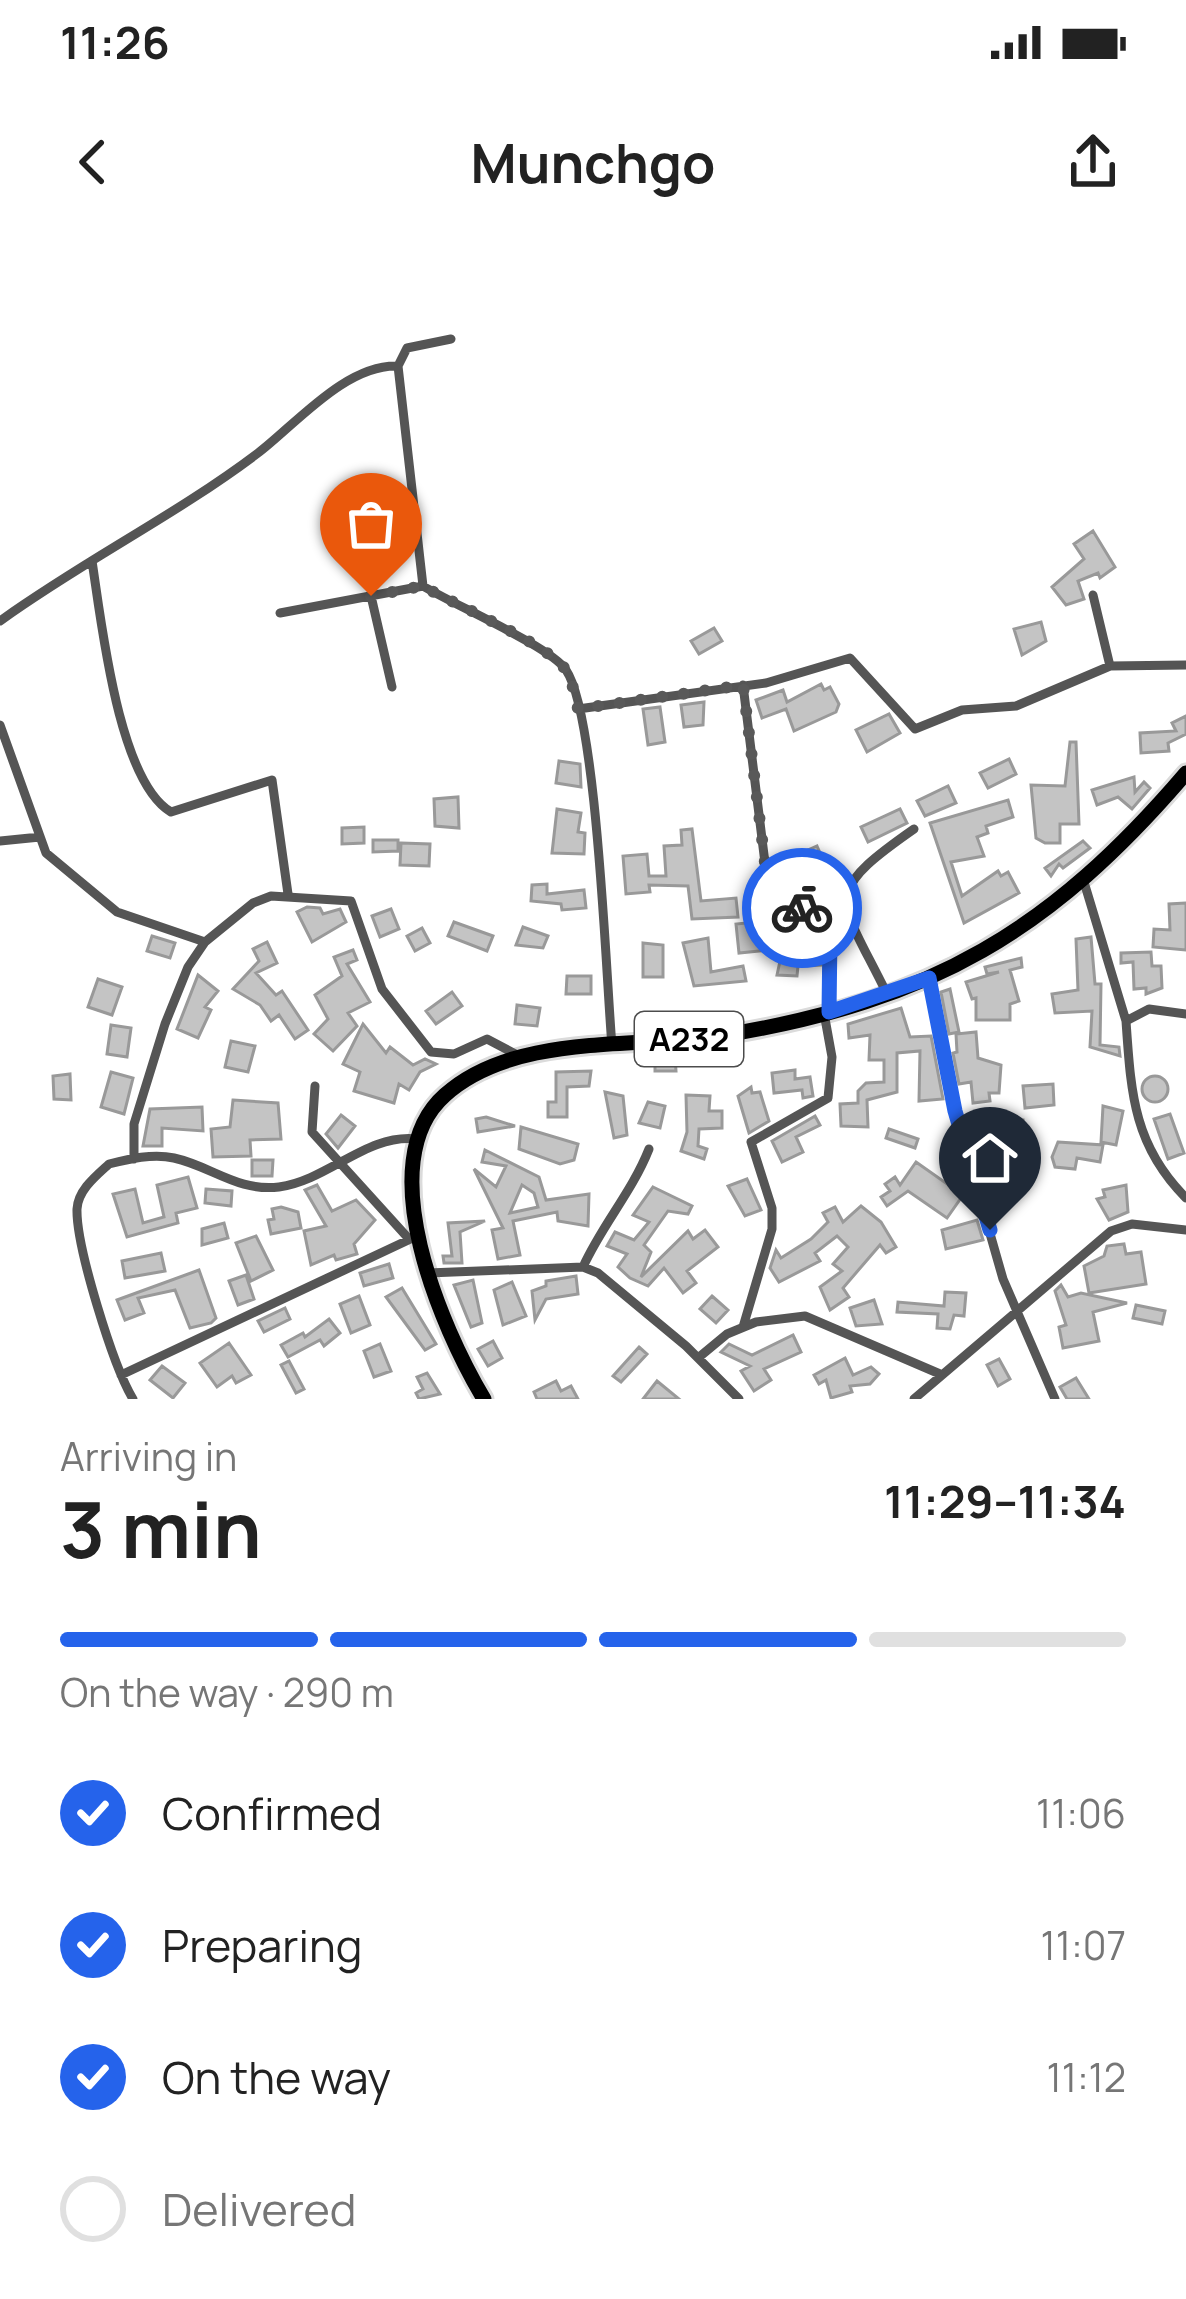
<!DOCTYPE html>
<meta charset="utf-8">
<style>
body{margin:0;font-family:Manrope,sans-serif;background:#f6f6f6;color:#222;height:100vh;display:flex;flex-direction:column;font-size:45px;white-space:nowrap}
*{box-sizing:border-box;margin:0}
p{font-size:39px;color:#767676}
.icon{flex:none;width:66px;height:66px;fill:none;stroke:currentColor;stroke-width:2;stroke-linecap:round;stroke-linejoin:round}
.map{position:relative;height:1159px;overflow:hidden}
.side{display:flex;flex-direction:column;background:#fff;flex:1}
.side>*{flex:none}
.pin{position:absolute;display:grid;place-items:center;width:102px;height:102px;color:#fff;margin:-123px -51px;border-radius:50% 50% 50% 0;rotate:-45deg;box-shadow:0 0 12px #0007}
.pin .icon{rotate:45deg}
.courier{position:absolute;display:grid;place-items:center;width:120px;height:120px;margin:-60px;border:9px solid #2563eb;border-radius:50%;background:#fff;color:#222;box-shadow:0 3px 15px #0007}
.summary em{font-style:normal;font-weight:700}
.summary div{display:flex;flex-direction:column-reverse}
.summary{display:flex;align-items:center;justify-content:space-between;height:204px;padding:0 60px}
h1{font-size:78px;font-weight:700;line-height:90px}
.bar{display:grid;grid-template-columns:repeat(4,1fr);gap:18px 12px;align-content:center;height:144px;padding:0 60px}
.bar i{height:15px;border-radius:9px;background:#e0e0e0}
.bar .current{background:#2563eb}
.bar p{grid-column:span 4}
ol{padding:0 60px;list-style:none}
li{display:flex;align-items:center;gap:36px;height:132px}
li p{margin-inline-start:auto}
li .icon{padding:12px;border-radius:50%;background:#2563eb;color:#fff;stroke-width:4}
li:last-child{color:#767676}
li i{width:66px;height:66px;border:6px solid #e0e0e0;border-radius:50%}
.status{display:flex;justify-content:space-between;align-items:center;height:84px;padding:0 60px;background:#fff;direction:ltr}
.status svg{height:33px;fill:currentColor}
header{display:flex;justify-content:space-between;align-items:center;height:156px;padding:0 60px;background:#fff;font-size:54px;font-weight:700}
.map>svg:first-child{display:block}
.building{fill:#c4c4c4;stroke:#999;stroke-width:3;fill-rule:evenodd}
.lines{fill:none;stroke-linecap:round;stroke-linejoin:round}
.primary-casing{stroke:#dbdbdb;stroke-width:21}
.minor{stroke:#555;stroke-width:9}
.primary{stroke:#000;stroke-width:15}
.done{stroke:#595959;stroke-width:12;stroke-dasharray:0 21.6}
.route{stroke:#2563eb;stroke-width:15}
.labels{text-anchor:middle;stroke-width:10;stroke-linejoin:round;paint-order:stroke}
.shield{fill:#fff;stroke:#4c4c4c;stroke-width:3}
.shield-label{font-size:33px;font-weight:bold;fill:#000}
</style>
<div class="status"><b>11:26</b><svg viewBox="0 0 49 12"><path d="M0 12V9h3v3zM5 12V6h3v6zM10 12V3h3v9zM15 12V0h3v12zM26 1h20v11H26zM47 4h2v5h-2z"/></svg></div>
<header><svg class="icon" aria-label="back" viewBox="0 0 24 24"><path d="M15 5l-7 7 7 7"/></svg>Munchgo<svg class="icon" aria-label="share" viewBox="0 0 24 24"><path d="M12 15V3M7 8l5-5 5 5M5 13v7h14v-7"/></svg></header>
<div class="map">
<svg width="1186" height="1159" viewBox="0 0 1186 1159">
<rect width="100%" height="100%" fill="#fff"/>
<!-- building -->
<path class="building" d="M1093,291L1115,327L1100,338L1098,333L1078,341L1084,359L1066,365L1052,347L1084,319L1074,304Z
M1041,382L1046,401L1022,415L1014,389Z
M714,388L722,401L699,414L691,401Z
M821,444L824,450L830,447L839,464L836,472L794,491L786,469L762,478L756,460L783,450L787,462Z
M704,462L703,485L684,487L681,465Z
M660,467L665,502L648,505L643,469Z
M889,474L900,493L867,512L856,490Z
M1186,476V494L1168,503L1169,511L1141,513L1140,493L1176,491L1172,483Z
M1070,502H1076L1079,584H1060V603H1045L1036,598L1031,545L1065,546Z
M1009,519L1016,534L988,548L980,533Z
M559,521L580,524L581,547L556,543Z
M1134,537L1135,552L1144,542L1150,548L1132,569L1118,557L1097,565L1092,550Z
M948,546L956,563L925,576L917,561Z
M458,557L459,588L435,586L434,559Z
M1008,560L1013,577L986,586L988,593L977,597L984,616L951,622L962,656L998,631L1001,636L1008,632L1019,653L964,683L930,583Z
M557,569L581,573L578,592L585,593L584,614L552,613Z
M900,569L907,583L868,602L861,587Z
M364,587V603L342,604V588Z
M692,589L701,661L736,658L738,677L692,679L688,646L649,645L650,652L626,654L623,616L647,614L649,636H666L664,606L682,605L681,590Z
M373,600H398V611L373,612Z
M1083,601L1090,608L1063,628L1059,624L1051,636L1045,628Z
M401,603L430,604L429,626L400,625Z
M817,606L824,622L797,634L790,618Z
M547,644V654L584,650L586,668L562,670L561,664L531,661L532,645Z
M1186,663V710L1153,707L1154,689L1170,690L1169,664Z
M307,667L320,668L323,674L340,669L346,682L312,702L297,672Z
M391,669L399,689L380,697L372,676Z
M454,682L493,696L487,711L448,696Z
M756,682L767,686L769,710L739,713L736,684Z
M788,684L800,687L798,696L821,699V725L798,726L797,736L777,735Z
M523,687L548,696L543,708L516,705Z
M422,688L430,703L415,711L407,696Z
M152,696L175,703L170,718L147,711Z
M1091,697L1095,744H1101L1100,805L1119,807L1120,816L1090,807L1092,771L1055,773L1052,754L1078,750L1076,699Z
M708,698L711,732L743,726L746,741L694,746L683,703Z
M267,702L277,723L256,733L276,755L282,751L308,790L295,799L279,775L271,781L260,765L233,749L259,721L253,709Z
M643,703L663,705V737H643Z
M353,710L357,720L347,724L370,762L348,773L357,786L333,811L314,794L328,779L315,755L342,736L334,717Z
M1151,712L1152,726H1161L1162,748L1146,754V748L1134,749L1133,722L1121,723V713Z
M1021,718L1022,727L1010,730L1019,761L1010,764V780H976V758L972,759L966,742L999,732L987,734L985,727Z
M198,735L218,751L205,767L211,770L198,798L177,789Z
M567,736H591V754H566Z
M98,739L122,747L112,775L88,767Z
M950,749L959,792L949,794L941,752Z
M452,752L462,766L436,784L426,771Z
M517,765L540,768L537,786L515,784Z
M901,768L910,797L931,796L943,859L919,861L920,811L897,813V852L867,860L868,887L841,886L840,864L858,863V851L866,843L884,842V820H869L870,795L849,798L848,784Z
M363,784L386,813L390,807L413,825L425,819L436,824L420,832L409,850L399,844L394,863L354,851L360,832L343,824Z
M111,785L131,788L127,817L107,814Z
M976,792L978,818L1001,825L999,853H989L990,861L973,863L971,842L959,844L953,813L957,812L956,794Z
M231,801L255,806L248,832L225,827Z
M655,816H675L676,831H655Z
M795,830V839L810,837L813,856L803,858L802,850L774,853L772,833Z
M591,831L589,846L567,847V877H548V862H556V832Z
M111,832L133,838L124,874L101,867Z
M70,834L71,860L54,859L53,836Z
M1142 849a13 13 0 1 1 26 0a13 13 0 1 1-26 0Z
M1053,844L1054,865L1025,868L1023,846Z
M751,847L752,853L760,852L769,881L749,893L738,856Z
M605,852L623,856L627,895L614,898Z
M686,855L710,856L709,871H722V888L699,889L698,906L707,909L704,919L681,911L687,892Z
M233,860L278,863L281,899L250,900L251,916L213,917L211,889L230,887Z
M648,862L665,866L660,888L639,883Z
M1103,866L1123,871L1116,905L1101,902Z
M202,867L203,891L162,888V906H143L150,869Z
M1170,874L1184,913L1168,919L1154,879Z
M341,875L355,886L338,908L326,894Z
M815,876L820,885L796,897L803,912L782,922L772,901Z
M486,877L515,886L478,892L476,879Z
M1023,880L1024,916H987L984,907L1002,902L1001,881Z
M521,887L578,904L574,920L560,924L519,909Z
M889,889L918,899L915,908L886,898Z
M1058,902L1103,905L1100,922L1077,918L1075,929L1055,927L1052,917Z
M485,910L539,937L546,960L589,954L588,986L558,981L557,972L513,981L520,1015L498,1019L492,990L503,988L474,929L496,947L506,926L482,922ZM522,945L534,953L538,967L510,973Z
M252,920H273L272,936H252Z
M916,922L963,955L947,978L908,951L887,966L881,957L890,951L885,944L895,937L900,945Z
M188,937L197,968L176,973L178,983L127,997L113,954L135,949L143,983L164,977L157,945Z
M747,939L761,970L745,976L728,946Z
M317,945L332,971L356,960L375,980L354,1004L357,1014L336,1020L334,1015L311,1025L304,991L326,986L305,950Z
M1126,945L1128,972L1109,980L1097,959L1105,957L1103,950Z
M653,947L692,966L688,974L668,971L644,1005L651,1012L641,1037L688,991L693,999L705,990L718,1007L687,1031L696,1043L683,1053L664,1028L648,1046L630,1038L618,1027L627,1014L607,1006L615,992L634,1000L649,982L633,975Z
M206,949L232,951L231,966L205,963Z
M861,966L881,982L896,1007L886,1013L880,1005L843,1048L849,1057L830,1070L820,1047L842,1031L833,1024L848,1007L837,996L815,1013L820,1021L779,1042L770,1028L776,1010L781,1018L811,999L828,982L823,973L835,967L843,982Z
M281,967L298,972L301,988L271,994L268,980L274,979L272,969Z
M977,980L983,1000L946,1009L942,990Z
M485,981L460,992L462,1023H444L443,1016H452L448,983Z
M224,983L228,998L202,1005V989Z
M256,996L273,1030L251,1041L236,1003Z
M1124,1004L1126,1014L1141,1012L1146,1044L1089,1053L1084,1026L1104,1016L1107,1006Z
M161,1013L165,1031L125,1038L122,1021Z
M389,1024L393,1038L364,1046L360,1033Z
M199,1030L216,1078L211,1083L190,1088L175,1050L138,1058L144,1073L125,1080L117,1060Z
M246,1035L254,1059L238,1065L229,1041Z
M576,1036L578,1054L546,1059L535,1080L532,1051L546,1046V1041Z
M473,1040L482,1083L471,1087L454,1045Z
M512,1042L526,1076L503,1085L494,1050Z
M1061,1045L1068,1057L1081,1053L1127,1063L1093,1072L1099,1101L1063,1108L1059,1087L1066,1085L1055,1051Z
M402,1048L436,1104L425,1110L386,1057Z
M945,1052L966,1053L964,1076L954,1075L950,1089L937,1088L938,1074L897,1072L898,1062L944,1066Z
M359,1056L370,1085L351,1093L340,1064Z
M712,1056L728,1070L716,1083L700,1069Z
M874,1060L882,1084L856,1086L850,1068Z
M1136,1065L1165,1071L1162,1084L1133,1078Z
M285,1068L290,1079L264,1092L258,1081Z
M329,1079L340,1093L324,1106L320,1100L288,1117L281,1105L303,1093L305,1097Z
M793,1095L801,1112L764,1129L771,1140L754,1151L741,1131L750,1126L721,1112L729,1104L752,1115Z
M493,1101L502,1118L488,1126L478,1109Z
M229,1103L251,1135L236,1143L232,1136L217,1147L200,1123Z
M380,1104L391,1131L374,1137L364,1111Z
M639,1107L647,1114L621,1142L613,1136Z
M845,1118L853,1135L871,1127L879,1134L870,1144L850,1146L852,1152L831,1158L826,1140L819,1144L814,1135Z
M999,1119L1010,1139L998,1146L987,1125Z
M289,1121L304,1149L296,1153L281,1125Z
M162,1126L185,1143L173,1158L150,1140Z
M427,1133L440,1154L419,1159L416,1153L423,1149L417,1137Z
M1076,1138L1089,1159H1067L1060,1147Z
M556,1141L561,1151L571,1146L578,1159H537L534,1152Z
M657,1141L679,1159H643Z"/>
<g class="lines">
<defs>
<path id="primary" d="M484,1159C442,1089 369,922 445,855C515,792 638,809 725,795C932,761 1051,691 1186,533"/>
</defs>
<!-- primary casing -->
<use href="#primary" class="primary-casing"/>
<!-- minor -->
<path class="minor" d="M398,126L423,346
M92,321C101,379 118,541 171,572L272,540L288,654
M1093,355L1110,426
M371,356L392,447
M280,373L423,346C454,365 551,407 566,430C597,475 606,737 612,806
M0,381C83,321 176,275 258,213C296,184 346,124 398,126L407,108L451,99
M743,445L765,623L776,645L830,695L829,772
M578,469L766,443L850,418L915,489L962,470L1016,466L1110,426L1186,425
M0,485L46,613L117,672L205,702
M0,601L40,597
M1084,642L1126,781
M929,738L955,871L1003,1039L1055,1159
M887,754C840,657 818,656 914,589
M1186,774L1149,769L1126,781C1131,852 1133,905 1186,958
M315,846L312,892L409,999
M134,919V884L165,784L188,727L205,702L253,663L271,656L351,661L382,749L431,812L454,814L487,799L519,816
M583,1027C602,985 632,952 649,909
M428,1033L583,1027L598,1033L686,1106L739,1159
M743,1087L772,989V968L751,902L828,858L832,817L824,773
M698,1118L727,1094L756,1082L805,1076L940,1134
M121,1135L419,995
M133,1159C113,1126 76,1006 77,969C78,950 96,936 109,924C129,919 153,913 174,918C211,926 238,952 279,947C329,940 367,893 417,899
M914,1159L1111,991L1132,984L1186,990"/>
<!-- primary -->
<use href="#primary" class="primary"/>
</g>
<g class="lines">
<!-- done -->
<path class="done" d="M371,356L423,346C455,365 553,406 567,432C573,443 575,457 578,469L743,445L765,623L776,645L802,668"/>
<!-- route -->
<path class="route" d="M802,668L830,695L829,772L929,738L955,871L990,990"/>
</g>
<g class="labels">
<!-- shield labels -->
<rect class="shield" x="635" y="772" width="108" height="54" rx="9"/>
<g class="shield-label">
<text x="689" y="811">A232</text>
</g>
</g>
</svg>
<div class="pin" style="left:371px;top:356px;background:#ea580c"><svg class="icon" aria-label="bag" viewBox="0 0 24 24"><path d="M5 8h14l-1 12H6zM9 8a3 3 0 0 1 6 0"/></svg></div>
<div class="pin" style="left:990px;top:990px;background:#1f2937"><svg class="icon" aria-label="home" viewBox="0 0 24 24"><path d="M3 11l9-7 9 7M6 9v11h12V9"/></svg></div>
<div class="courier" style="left:802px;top:668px"><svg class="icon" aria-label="bike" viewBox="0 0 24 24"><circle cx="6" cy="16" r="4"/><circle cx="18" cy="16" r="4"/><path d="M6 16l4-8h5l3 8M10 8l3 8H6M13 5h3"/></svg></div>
</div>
<section class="side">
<div class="summary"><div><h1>3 min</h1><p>Arriving in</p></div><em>11:29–11:34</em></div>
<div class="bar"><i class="current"></i><i class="current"></i><i class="current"></i><i></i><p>On the way · 290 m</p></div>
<ol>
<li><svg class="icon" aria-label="check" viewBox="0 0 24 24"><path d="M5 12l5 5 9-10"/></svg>Confirmed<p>11:06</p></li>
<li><svg class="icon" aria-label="check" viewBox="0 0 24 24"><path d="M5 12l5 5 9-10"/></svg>Preparing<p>11:07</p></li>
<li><svg class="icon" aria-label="check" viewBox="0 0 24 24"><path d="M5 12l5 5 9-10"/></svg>On the way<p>11:12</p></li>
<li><i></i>Delivered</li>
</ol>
</section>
